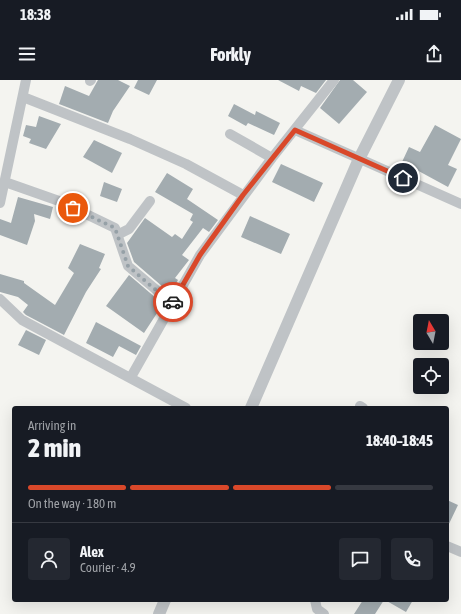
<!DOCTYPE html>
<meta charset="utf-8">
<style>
body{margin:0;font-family:"Asap Condensed",sans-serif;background:#242831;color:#f1f3f6;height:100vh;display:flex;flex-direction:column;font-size:15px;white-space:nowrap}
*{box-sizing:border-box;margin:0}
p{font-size:13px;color:#9ea1a6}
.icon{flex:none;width:22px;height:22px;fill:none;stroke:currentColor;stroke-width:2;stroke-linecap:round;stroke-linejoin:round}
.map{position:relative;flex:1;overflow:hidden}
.details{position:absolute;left:12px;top:326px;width:437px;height:196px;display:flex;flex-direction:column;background:#171b24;border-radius:4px;box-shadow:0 4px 16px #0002}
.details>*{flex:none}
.needle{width:26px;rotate:350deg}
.controls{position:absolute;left:413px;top:234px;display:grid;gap:8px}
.controls a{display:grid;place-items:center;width:36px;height:36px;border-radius:4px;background:#171b24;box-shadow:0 4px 16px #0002;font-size:20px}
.pin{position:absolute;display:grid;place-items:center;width:34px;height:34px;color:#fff;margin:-17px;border:2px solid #fff;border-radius:50%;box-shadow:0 1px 4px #0007}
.courier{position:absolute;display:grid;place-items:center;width:40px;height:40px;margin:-20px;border:3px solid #d9482a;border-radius:50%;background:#fff;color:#222;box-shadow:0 1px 5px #0007}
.headline em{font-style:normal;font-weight:800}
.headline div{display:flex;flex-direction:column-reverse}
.headline{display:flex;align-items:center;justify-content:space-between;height:68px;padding:0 16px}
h1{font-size:26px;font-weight:800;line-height:30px}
.bar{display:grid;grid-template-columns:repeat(4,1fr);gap:6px 4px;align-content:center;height:48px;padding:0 16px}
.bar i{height:5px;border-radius:3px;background:#363941}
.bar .active{background:#d9482a}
.bar p{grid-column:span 4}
.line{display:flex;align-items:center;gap:10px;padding:0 16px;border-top:1px solid #363941}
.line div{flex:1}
.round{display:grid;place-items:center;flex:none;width:42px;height:42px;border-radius:4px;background:#242831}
.status{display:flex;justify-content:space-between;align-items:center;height:28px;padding:0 20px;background:#171b24;direction:ltr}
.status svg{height:11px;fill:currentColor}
header{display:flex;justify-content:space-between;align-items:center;height:52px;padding:0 16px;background:#171b24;font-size:18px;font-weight:800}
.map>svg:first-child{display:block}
.building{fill:#a3acb0}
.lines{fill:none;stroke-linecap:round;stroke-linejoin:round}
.minor{stroke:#bfc3c6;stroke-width:10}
.tertiary{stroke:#bfc3c6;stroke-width:12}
.done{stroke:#96a1a7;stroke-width:4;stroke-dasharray:0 7.2}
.route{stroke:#d9482a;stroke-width:5}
</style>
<div class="status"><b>18:38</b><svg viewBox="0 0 49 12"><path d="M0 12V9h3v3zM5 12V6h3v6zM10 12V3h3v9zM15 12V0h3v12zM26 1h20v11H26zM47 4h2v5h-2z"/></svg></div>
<header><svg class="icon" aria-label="menu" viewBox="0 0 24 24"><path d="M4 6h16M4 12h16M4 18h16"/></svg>Forkly<svg class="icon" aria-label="share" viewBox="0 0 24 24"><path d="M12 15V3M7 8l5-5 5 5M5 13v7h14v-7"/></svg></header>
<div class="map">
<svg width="461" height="534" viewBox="0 0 461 534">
<rect width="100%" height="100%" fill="#f4f4f0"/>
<!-- building -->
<path class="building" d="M98,0H118L130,6L113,31L108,43L59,24L65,6L89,16Z
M138,0H157L149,15L134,8Z
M278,0H326L316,13L301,6L299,11Z
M340,0H353L367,12L339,44L320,28Z
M234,24L255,35L256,31L280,43L274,55L248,43L246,46L228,36Z
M39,36L61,44L46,69L29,63L31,59L23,56L26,45L36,47Z
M435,45L461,59L448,85L457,89L448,107L402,82L409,67L420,72Z
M94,60L122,73L112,93L83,77Z
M281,84L323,103L314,122L272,102Z
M167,93L193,109L187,119L218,140L209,152L203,148L182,175L189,180L175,198L178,200L170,213L134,182L127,163L145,138L172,157L175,154L182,159L193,142L190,140L193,134L155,112Z
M104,102L122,109L117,122L100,116Z
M18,117L53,127L50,139L34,134L35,141L27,165L0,155V139L11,143Z
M250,136L290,154L281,174L241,157Z
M80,164L105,174L99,188L101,189L86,212L64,255L26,235L23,232L28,225L18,217L0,212V194L24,201V203L55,225L74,193L68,188Z
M129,195L163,224L144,253L106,226Z
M96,242L141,266L136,275L119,266L113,277L86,263Z
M26,250L46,260L39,275L18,265Z
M447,420L458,425L447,448Z
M363,520H384L375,534H354Z
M385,520H413L406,532Z"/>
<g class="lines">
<!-- minor -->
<path class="minor" d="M90,1L91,0
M23,17L130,59L186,84L243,115
M295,50L461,124
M230,54L272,78
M5,102L59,121L115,148L128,186L173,224
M0,123L26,0
M119,154L129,149L150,121
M0,219L22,240L186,328
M131,297L200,175L272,78L334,0
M360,326L363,328
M447,466L461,472
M315,520L317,529L324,534"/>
<!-- tertiary -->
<path class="tertiary" d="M251,328L359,79L399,0
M159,534L165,520"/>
</g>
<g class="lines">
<!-- done -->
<path class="done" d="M73,128L115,148L128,186L172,224L173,222"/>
<!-- route -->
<path class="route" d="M173,222L200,175L243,115L295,50L403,98"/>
</g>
</svg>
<div class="controls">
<a><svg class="needle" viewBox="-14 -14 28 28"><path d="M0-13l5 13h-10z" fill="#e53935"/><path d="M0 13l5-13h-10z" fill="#9ea1a6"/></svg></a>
<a><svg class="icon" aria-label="locate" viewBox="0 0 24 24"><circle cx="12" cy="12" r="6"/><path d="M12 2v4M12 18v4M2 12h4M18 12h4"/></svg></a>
</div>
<div class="pin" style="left:73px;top:128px;background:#ea580c"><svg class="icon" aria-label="bag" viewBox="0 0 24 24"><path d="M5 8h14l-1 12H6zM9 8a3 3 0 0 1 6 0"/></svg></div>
<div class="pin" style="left:403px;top:98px;background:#1f2937"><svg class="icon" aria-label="home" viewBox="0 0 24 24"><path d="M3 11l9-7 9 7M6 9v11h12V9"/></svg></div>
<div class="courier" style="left:173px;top:222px"><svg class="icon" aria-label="car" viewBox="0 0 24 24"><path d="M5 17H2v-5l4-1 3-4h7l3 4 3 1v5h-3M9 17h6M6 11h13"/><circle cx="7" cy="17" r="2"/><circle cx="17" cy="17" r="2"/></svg></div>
<section class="details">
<div class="headline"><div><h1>2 min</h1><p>Arriving in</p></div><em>18:40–18:45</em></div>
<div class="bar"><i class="active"></i><i class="active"></i><i class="active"></i><i></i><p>On the way · 180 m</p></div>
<div class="line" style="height:72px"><a class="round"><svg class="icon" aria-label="person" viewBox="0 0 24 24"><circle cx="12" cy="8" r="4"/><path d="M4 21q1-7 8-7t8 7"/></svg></a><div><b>Alex</b><p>Courier · 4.9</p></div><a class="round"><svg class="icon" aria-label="chat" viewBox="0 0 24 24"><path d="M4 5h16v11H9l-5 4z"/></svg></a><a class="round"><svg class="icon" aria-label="phone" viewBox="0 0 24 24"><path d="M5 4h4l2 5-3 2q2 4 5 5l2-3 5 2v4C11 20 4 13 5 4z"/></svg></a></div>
</section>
</div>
